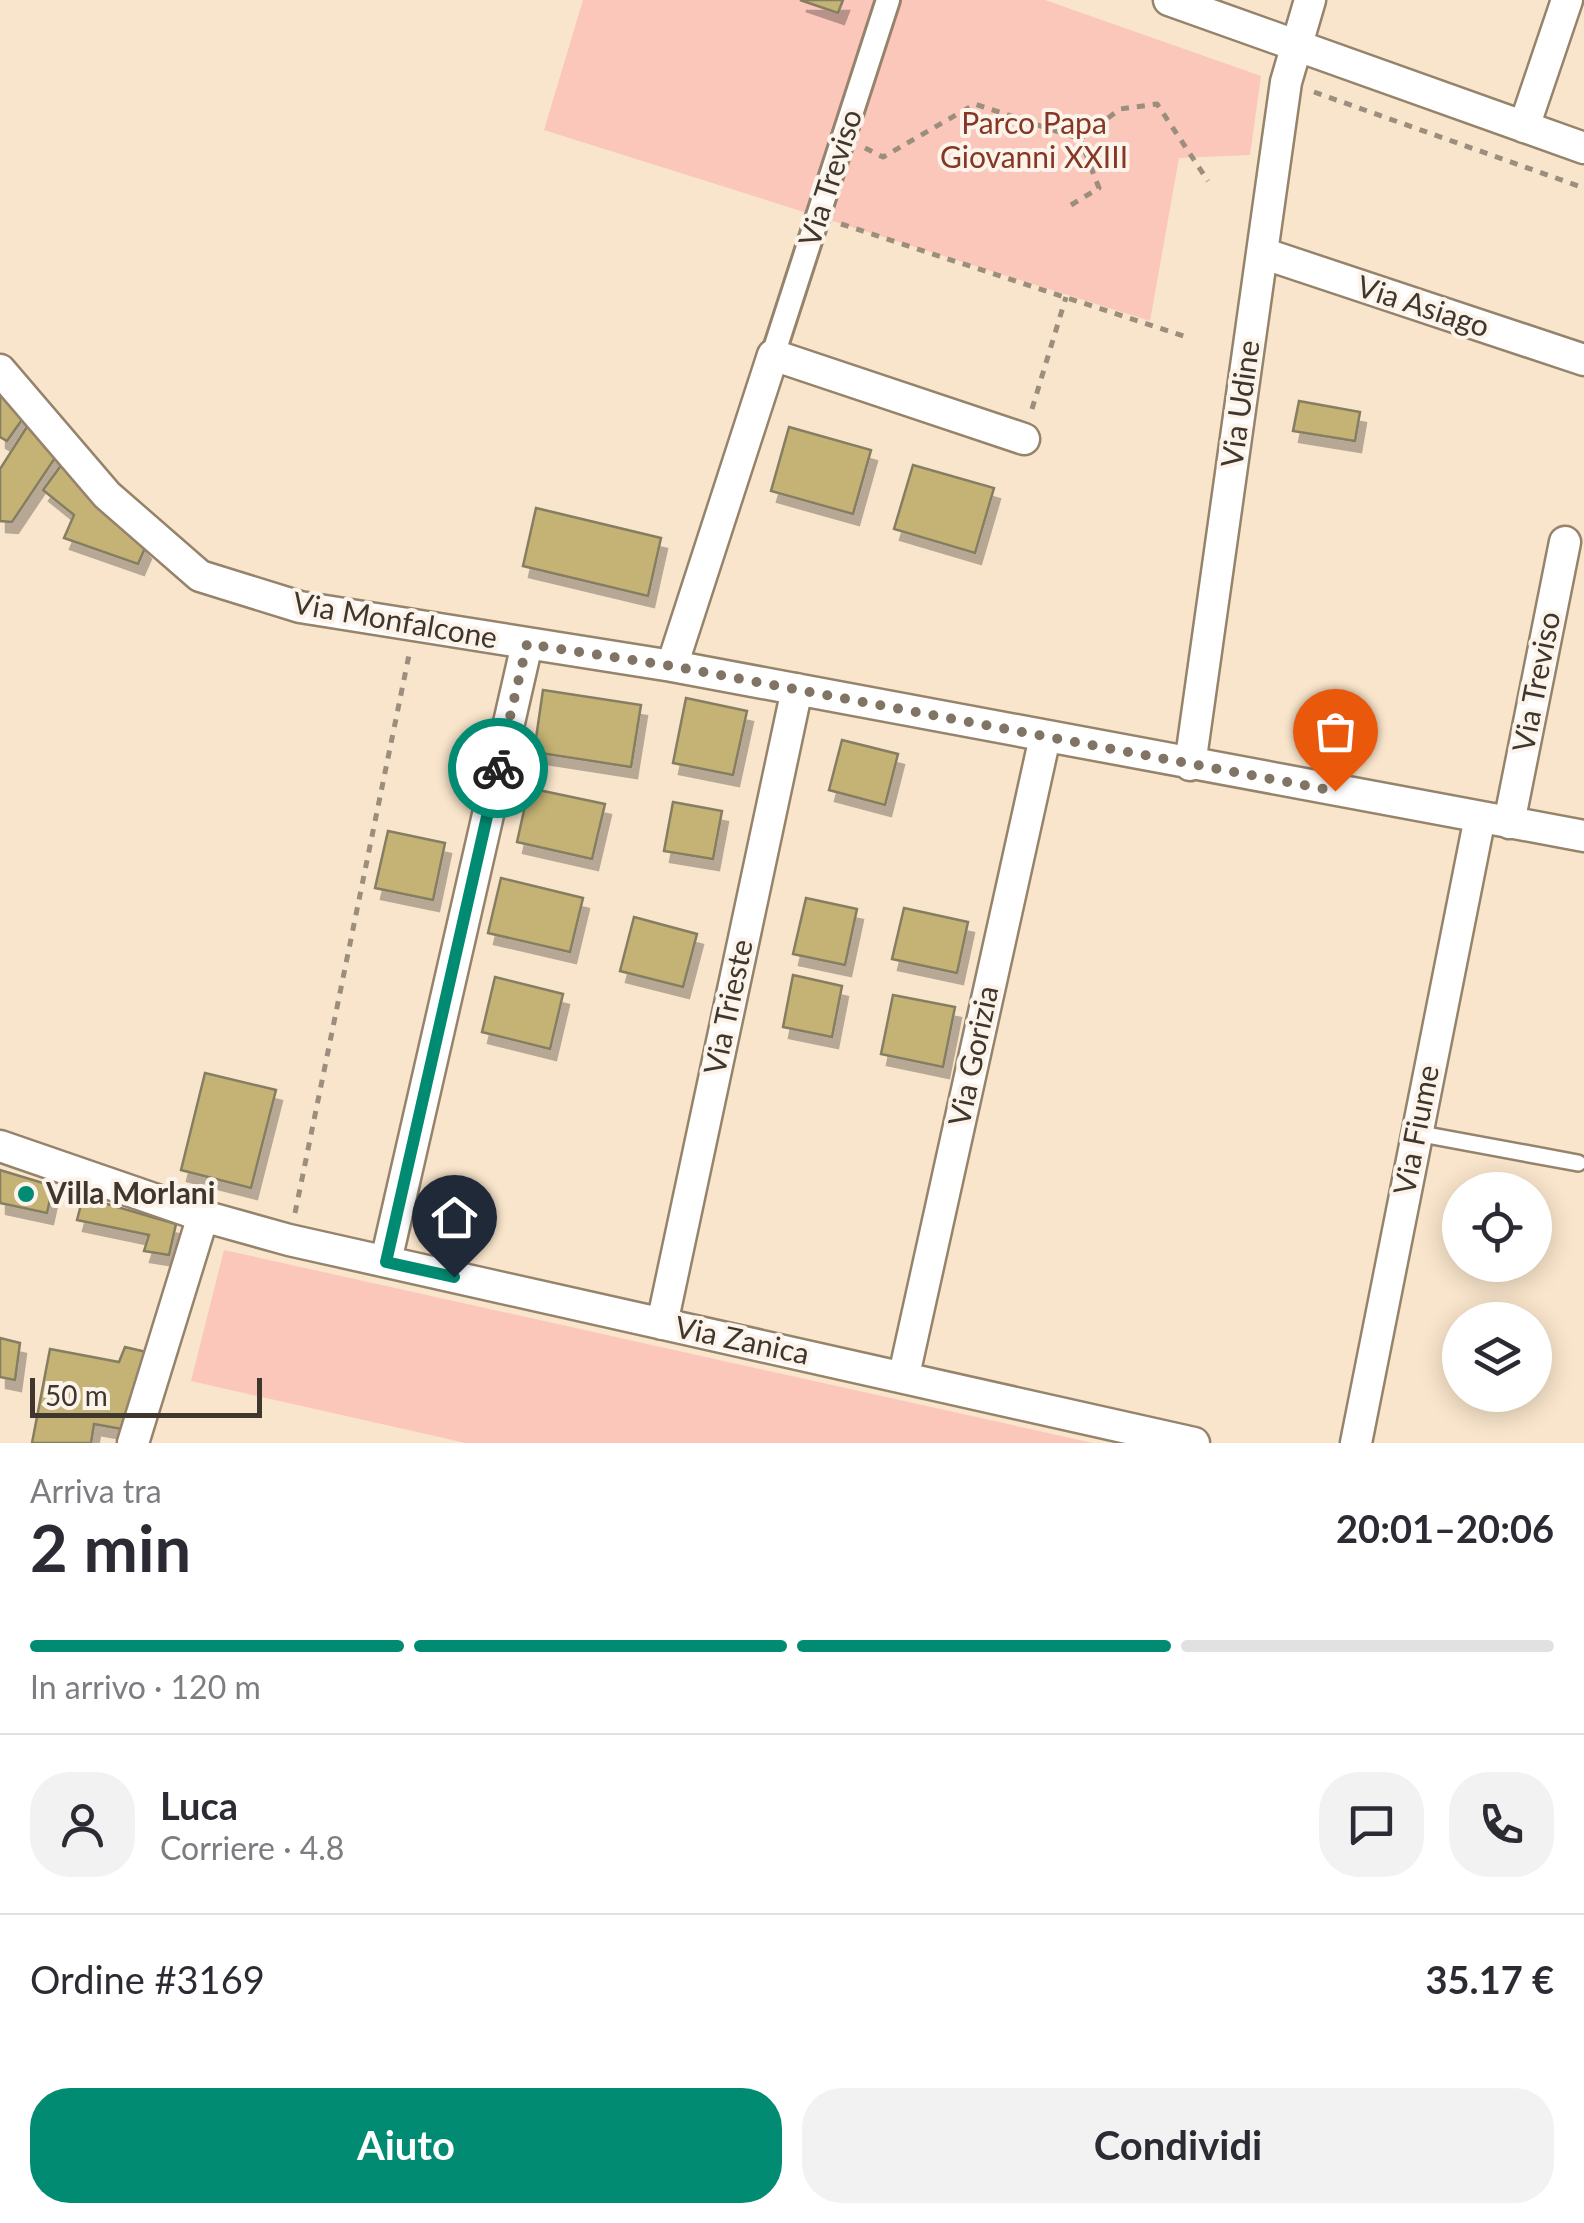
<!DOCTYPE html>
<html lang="it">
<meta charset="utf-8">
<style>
body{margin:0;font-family:Lato,sans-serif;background:#f2f2f3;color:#2b2b33;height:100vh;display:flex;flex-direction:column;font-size:38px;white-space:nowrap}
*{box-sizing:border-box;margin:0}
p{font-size:32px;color:#7c7c81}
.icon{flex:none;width:55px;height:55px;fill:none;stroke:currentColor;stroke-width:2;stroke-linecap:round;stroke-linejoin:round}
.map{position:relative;height:1443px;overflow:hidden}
.side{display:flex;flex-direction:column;background:#fff;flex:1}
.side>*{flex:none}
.tools{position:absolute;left:1442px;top:1172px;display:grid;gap:20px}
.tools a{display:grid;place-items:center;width:110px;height:110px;border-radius:50%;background:#fff;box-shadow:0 5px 25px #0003;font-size:50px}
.scale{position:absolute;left:30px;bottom:25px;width:232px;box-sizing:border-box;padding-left:10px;border:5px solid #3f372d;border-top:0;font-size:28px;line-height:35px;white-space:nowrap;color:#3f372d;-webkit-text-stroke:8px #fcf4ea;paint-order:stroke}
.pin{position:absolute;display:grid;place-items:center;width:85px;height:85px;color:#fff;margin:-102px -42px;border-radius:50% 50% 50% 0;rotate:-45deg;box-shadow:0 0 10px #0007}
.pin .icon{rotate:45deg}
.courier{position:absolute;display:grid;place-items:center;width:100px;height:100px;margin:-50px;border:8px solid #018b72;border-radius:50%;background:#fff;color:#222;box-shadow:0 2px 12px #0007}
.head em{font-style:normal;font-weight:700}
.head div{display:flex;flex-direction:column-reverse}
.head{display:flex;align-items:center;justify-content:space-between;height:170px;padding:0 30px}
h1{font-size:65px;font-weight:700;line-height:75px}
.bar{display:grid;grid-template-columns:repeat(4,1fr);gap:15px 10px;align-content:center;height:120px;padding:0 30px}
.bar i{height:12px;border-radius:8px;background:#e1e1e2}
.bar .active{background:#018b72}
.bar p{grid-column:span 4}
.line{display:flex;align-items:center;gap:25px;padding:0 30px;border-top:2px solid #e1e1e2}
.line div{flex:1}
.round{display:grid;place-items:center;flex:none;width:105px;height:105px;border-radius:40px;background:#f2f2f3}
.cta{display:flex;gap:20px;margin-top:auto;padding:20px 30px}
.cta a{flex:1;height:115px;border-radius:40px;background:#018b72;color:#fff;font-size:40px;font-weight:700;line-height:115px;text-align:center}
.cta a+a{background:#f2f2f3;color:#2b2b33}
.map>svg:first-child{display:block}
.green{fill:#fac7ba}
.building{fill:#c5b375;stroke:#857e62;stroke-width:2.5;filter:url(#shadow)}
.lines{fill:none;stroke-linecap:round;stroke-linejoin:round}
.service-casing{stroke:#95836b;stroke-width:20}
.pedestrian-casing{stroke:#95836b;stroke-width:28}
.minor-casing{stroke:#95836b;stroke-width:35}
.path{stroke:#9c8e7c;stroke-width:5;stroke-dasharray:8 8;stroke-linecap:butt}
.service{stroke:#fff;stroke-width:15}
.pedestrian{stroke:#fff;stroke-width:22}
.minor{stroke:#fff;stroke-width:30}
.done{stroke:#807464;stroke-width:10;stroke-dasharray:0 18}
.route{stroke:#018b72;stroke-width:12}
.poi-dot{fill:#018b72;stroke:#fcf4ea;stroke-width:4}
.labels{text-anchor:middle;stroke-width:8;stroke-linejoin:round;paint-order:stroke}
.park-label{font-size:30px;fill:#863624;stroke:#fcf4ea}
.street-label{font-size:30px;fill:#3f372d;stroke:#fcf4ea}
.poi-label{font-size:30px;font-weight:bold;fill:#3f372d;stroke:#fcf4ea;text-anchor:start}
</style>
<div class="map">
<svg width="1584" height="1443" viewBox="0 0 1584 1443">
<defs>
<filter id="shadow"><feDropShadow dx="6" dy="11" stdDeviation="0" flood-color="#0004"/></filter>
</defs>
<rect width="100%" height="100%" fill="#f9e5cb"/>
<!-- green -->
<path class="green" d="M583,0H1045L1261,76L1250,155L1179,158L1150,321L544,130Z
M224,1250L1093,1443H466L191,1381Z"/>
<!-- building -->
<path class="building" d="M800,0H843L838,13Z
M0,385L26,414L7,441L0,437Z
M1299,401L1360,412L1355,441L1293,431Z
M30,422L59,452L12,522L0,521V469Z
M789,427L871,450L853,514L771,491Z
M65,460L145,548L138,564L64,538L74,515L43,490Z
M913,465L994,488L975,553L894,529Z
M536,508L661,538L648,596L523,566Z
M543,690L641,705L631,767L534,752Z
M686,698L747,711L733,775L673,763Z
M842,740L898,754L885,805L829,790Z
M529,788L605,804L592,859L517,842Z
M673,802L722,811L713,859L664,851Z
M388,831L445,843L433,900L375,888Z
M501,878L583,898L570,952L488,933Z
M806,898L857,909L845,965L793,954Z
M904,908L968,922L957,973L892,959Z
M634,917L697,934L683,987L620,971Z
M793,975L842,986L832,1037L783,1027Z
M495,977L563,994L550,1049L482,1032Z
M893,995L955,1007L943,1067L881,1054Z
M205,1073L276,1090L251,1188L181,1170Z
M0,1170L53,1186L47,1213L0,1203Z
M83,1197L176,1224L169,1255L144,1251L149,1235L77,1220Z
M0,1338L20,1343L15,1380L0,1377Z
M125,1347L146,1352L127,1430L94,1424L91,1443H32L50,1349L119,1362Z"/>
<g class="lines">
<defs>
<path id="service" d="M1416,1133L1578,1163"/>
<path id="pedestrian" d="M773,355L888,0"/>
<path id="minor" d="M1169,0L1584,148
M1524,127L1567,0
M1262,253L1584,360
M0,370L107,495L200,576L300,607L672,666L1584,836
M672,666L773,355L1024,439
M1190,765L1286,82L1310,0
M1509,823L1565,542
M0,1146L203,1216L289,1240L1194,1443
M386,1261L527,644
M662,1324L797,689
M904,1375L1045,737
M133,1443L203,1216
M1356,1443L1480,817"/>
</defs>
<!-- service casing -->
<use href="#service" class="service-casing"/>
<!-- pedestrian casing -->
<use href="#pedestrian" class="pedestrian-casing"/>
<!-- minor casing -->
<use href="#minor" class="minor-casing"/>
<!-- path -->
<path class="path" d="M1314,92L1584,188
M865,148L883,157L975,104L1080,139L1120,109L1157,104L1208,181
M1071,205L1099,188L1080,139
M841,224L1190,338
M1032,409L1066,297
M295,1213L409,655"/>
<!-- service -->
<use href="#service" class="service"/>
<!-- pedestrian -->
<use href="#pedestrian" class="pedestrian"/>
<!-- minor -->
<use href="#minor" class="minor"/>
</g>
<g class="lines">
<!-- done -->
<path class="done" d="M498,768L527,644L672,666L1335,791"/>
<!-- route -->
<path class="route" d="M454,1277L386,1262L498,768"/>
</g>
<!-- markers -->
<circle class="poi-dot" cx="26" cy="1194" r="10"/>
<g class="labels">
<!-- park labels -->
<g class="park-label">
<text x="1034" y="134">Parco Papa<tspan x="1034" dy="34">Giovanni XXIII</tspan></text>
</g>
<!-- street labels -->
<g class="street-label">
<text transform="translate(831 178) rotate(-72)" y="10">Via Treviso</text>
<text transform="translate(1423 307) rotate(18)" y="10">Via Asiago</text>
<text transform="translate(1241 404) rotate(-82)" y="10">Via Udine</text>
<text transform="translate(395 621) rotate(10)" y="10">Via Monfalcone</text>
<text transform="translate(1537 682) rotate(-79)" y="10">Via Treviso</text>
<text transform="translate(729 1007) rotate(-78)" y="10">Via Trieste</text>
<text transform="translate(974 1056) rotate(-78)" y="10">Via Gorizia</text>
<text transform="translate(1417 1130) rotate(-79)" y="10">Via Fiume</text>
<text transform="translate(742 1341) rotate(12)" y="10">Via Zanica</text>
</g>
<!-- poi labels -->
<g class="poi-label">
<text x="46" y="1204">Villa Morlani</text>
</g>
</g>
</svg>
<div class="tools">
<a><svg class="icon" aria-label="locate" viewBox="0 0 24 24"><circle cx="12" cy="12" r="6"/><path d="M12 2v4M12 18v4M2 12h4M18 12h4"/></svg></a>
<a><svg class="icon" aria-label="layers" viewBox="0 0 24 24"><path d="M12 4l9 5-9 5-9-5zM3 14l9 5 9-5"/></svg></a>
</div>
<div class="scale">50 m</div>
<div class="pin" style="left:1335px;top:791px;background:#ea580c"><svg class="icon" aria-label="bag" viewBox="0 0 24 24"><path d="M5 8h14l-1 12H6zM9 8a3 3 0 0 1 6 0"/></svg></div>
<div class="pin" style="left:454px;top:1277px;background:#1f2937"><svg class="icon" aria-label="home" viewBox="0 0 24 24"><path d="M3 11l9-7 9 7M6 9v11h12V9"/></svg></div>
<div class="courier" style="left:498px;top:768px"><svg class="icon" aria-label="bike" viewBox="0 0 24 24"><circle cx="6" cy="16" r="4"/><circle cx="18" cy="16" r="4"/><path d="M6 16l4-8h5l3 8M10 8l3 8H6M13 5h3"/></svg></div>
</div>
<section class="side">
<div class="head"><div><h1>2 min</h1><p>Arriva tra</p></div><em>20:01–20:06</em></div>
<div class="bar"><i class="active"></i><i class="active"></i><i class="active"></i><i></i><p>In arrivo · 120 m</p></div>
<div class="line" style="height:180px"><a class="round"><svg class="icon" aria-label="person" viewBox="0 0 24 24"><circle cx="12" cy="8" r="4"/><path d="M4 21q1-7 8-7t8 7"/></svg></a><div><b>Luca</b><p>Corriere · 4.8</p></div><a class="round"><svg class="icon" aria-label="chat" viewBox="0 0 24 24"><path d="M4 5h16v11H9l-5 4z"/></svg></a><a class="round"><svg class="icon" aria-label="phone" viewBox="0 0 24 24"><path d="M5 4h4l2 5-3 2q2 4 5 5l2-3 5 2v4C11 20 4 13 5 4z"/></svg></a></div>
<div class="line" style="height:130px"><div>Ordine #3169</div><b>35.17 €</b></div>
<div class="cta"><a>Aiuto</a><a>Condividi</a></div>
</section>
